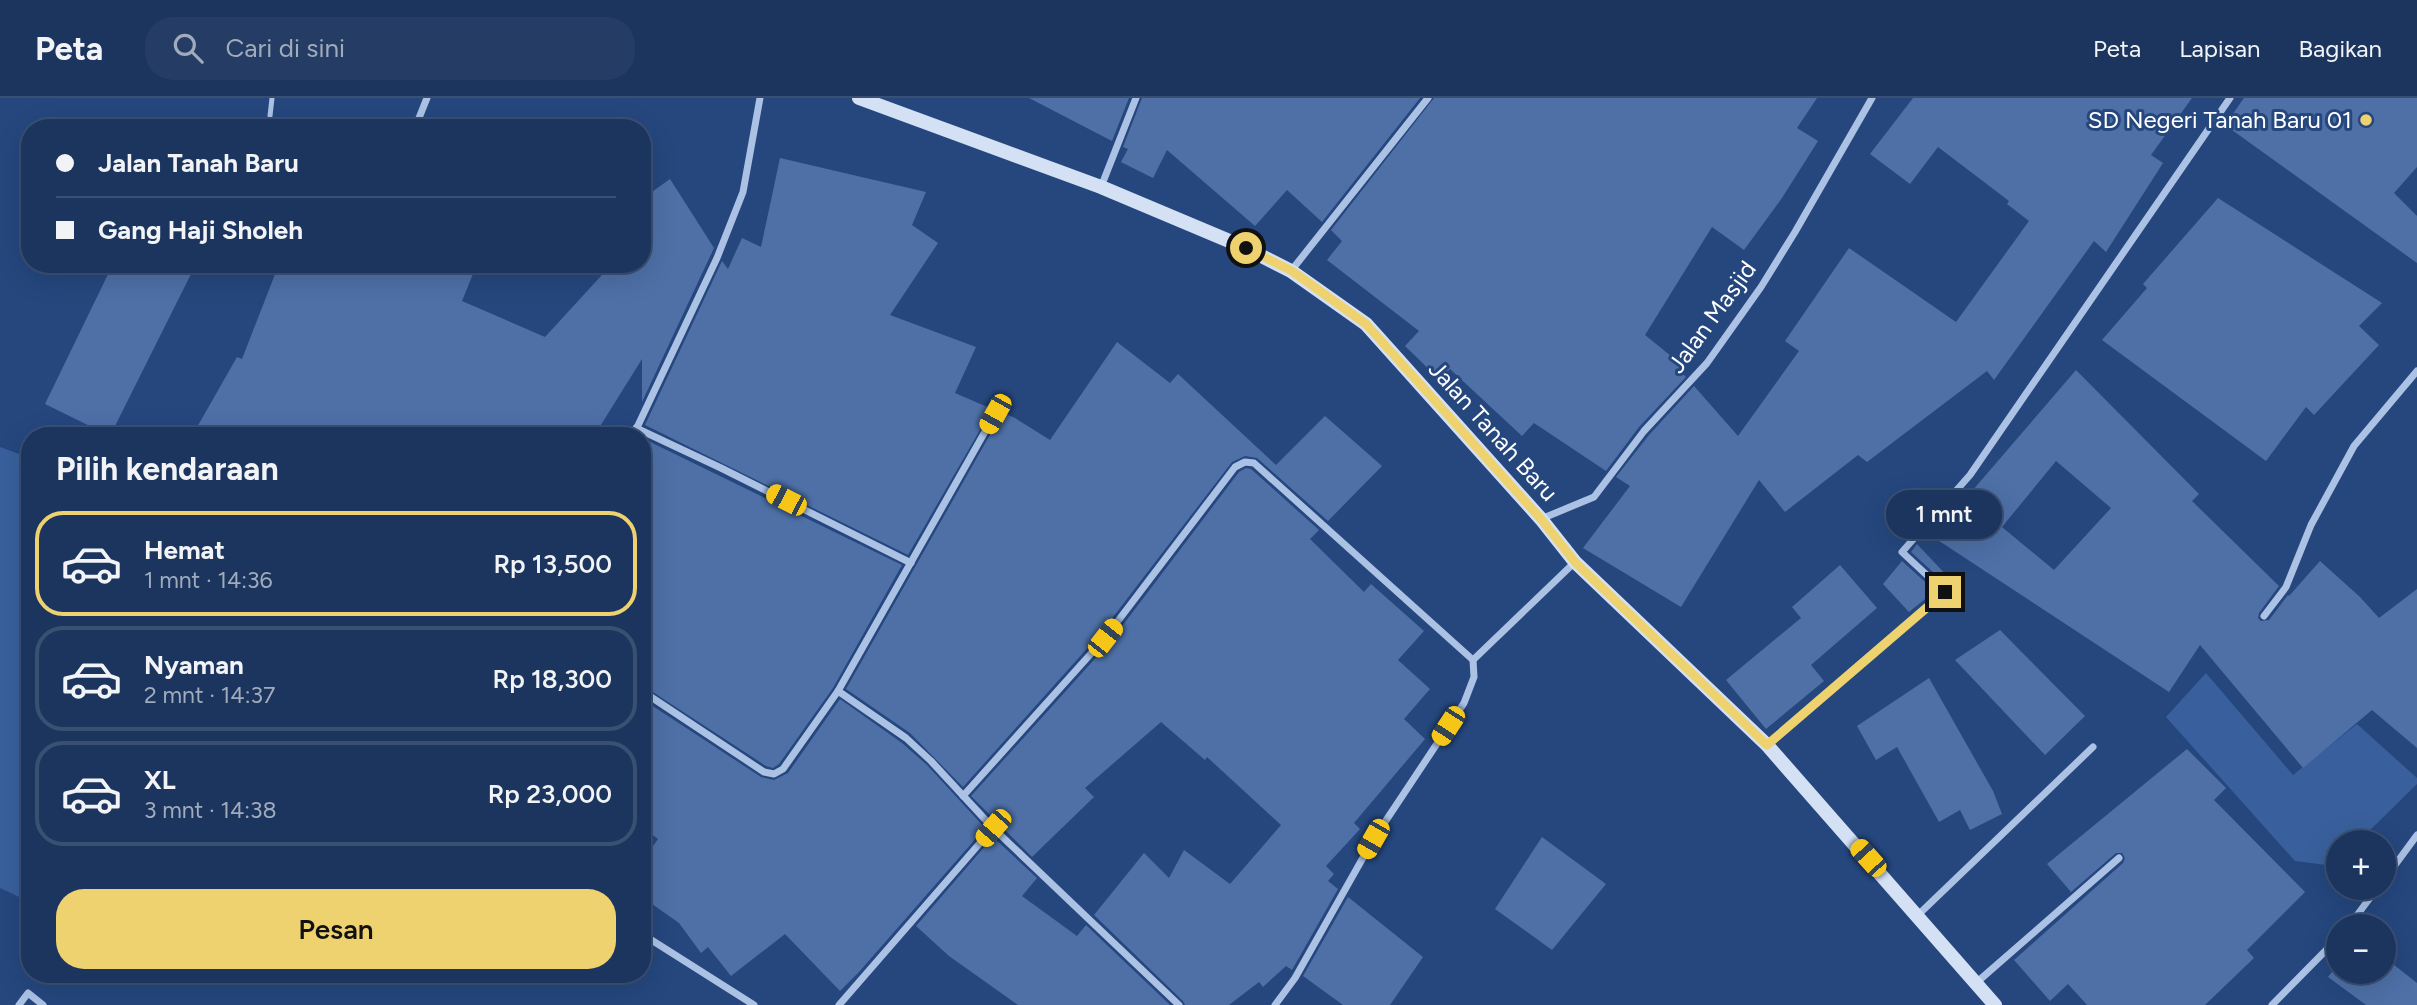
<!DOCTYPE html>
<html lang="id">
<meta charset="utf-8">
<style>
body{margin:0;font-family:Figtree,sans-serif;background:#253d64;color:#f1f3f6;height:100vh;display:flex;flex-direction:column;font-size:26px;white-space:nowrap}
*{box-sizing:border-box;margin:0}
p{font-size:23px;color:#a0abbc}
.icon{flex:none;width:38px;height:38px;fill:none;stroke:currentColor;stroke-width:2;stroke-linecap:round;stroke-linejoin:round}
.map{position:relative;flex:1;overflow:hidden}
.side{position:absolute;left:21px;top:329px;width:630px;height:556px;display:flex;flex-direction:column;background:#1c355e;border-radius:28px;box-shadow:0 7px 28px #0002,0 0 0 2px #3a5073}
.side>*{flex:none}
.banner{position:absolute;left:21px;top:21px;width:630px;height:154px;border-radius:28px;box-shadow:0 7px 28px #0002,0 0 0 2px #3a5073;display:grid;align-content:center;height:154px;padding:0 35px;background:#1c355e}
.controls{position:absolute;left:2326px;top:732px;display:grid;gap:14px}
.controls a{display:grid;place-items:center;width:70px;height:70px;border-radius:50%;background:#1c355e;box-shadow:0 7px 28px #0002,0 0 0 2px #3a5073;font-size:35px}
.end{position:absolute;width:32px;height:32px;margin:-16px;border:9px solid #efd270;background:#111;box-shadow:0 0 0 4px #111}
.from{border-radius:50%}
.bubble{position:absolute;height:49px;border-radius:24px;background:#1c355e;box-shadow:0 7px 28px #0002,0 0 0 2px #3a5073;font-size:23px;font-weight:600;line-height:49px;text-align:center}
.car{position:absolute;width:21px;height:42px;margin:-21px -10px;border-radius:9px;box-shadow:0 0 5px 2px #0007;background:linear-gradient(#f5c518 24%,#345 0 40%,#f5c518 0 76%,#345 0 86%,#f5c518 0)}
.banner b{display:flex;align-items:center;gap:24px;height:66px;font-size:26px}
.banner b+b{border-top:2px solid #3a5073}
.banner i{width:18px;height:18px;background:#f1f3f6}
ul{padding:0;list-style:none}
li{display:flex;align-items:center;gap:21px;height:105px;margin:0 14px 10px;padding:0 21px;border:4px solid #3a5073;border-radius:28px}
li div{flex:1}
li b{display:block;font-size:26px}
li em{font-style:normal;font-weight:600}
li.active{border-color:#efd270}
li>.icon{width:63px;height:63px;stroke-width:1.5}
h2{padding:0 35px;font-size:32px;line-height:84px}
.action{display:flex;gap:14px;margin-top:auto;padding:14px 35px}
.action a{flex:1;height:80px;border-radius:28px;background:#efd270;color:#111;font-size:28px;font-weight:600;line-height:80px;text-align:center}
header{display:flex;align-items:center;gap:42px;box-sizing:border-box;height:98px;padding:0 35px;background:#1c355e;border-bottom:2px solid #3a5073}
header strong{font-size:33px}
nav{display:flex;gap:38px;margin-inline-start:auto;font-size:24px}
.search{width:490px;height:63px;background:#253d64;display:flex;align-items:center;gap:18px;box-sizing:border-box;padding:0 24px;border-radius:28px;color:#a0abbc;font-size:26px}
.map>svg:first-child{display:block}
.green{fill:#39609c}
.building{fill:#4e70a7;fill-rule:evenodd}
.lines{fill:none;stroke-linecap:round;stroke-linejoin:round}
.service{stroke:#abc2e5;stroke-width:5}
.minor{stroke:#abc2e5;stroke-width:7}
.secondary{stroke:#d4e1f5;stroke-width:14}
.route{stroke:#efd270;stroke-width:9}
.poi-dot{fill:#efd270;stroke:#25477e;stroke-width:2.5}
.labels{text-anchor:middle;stroke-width:6;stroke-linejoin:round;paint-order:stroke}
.poi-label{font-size:24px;fill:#fff;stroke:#25477e;text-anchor:end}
.street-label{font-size:24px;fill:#fff;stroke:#25477e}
</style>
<header>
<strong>Peta</strong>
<div class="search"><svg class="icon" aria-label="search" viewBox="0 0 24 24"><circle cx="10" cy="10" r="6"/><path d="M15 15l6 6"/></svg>Cari di sini</div>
<nav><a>Peta</a><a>Lapisan</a><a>Bagikan</a></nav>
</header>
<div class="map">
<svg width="2417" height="907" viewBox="0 0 2417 907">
<rect width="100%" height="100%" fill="#25477e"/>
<g class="green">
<path d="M0,349L30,360V804L0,790Z"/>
<path d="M2206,575L2293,677L2357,626L2417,680V686L2358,744H2338V764L2334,768L2295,763L2166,619Z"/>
</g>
<g class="building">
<path d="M1029,0H1129L1112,43Z"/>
<path d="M1142,0H1420L1322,124L1287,92L1255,128L1167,52L1153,80L1121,64L1128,51L1123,49Z"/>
<path d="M1434,0H1817L1797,30L1818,43L1782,100L1744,152L1712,129L1645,237L1682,267L1678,271L1686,279L1639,329L1606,373L1534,325L1522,338L1450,271L1440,282L1405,248L1419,233L1327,162L1342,143L1331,132Z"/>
<path d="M1913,0H2192L2151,57L2163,65L2106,154L2094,143L1994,282L1987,273L1867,364L1858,357L1785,414L1759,382L1681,509L1583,450L1630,388L1616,379L1649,337L1694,288L1738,338L1799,253L1785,243L1849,150L1956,224L2029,123L2007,106L2009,103L1938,49L1910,86L1870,56Z"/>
<path d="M2244,0H2417V69L2394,95L2417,118V165L2225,27Z"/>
<path d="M780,60L926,94L912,127L938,145L890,217L976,249L955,295L992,311L908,457L645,327L722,163L728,171L742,140L761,149Z"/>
<path d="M670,81L714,150L642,304V261L594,338H192L237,259L242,261L279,166H477L462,203L545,239L612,166H642V101Z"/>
<path d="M2218,100L2382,205L2359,228L2379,247L2314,317L2306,309L2266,363L2102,242L2147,190L2143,186Z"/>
<path d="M113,166H196L110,338L45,306Z"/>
<path d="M1117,244L1170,285L1178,276L1276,367L1325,318L1382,368L1328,423L1257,360L1245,358L1232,364L1100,536L963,689L910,635L846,591L1000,319L1001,314L1015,320L1050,342Z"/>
<path d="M2076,272L2199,396L2192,403L2279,488L2259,515L2258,520L2261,523L2269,522L2288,497L2289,498L2320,463L2360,499L2379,520L2417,491V650L2372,612L2303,670L2200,547L2169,594L1927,435L1955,403L1960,407ZM2056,363L2111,410L2054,472L2002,429Z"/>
<path d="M642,340L902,467L833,590L779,666L773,670L766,668L642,587Z"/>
<path d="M1246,370L1251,371L1319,432L1310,441L1364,494L1371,486L1424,533L1398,562L1430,591L1404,621L1425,641L1354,725L1360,731L1326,768L1334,776L1328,783L1338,791L1292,872L1286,868L1263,889L1259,884L1229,907H1185L1183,903L1094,817L1144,755L1169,780L1184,752L1230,786L1281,727L1207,659L1205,662L1161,624L1085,690L1094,699L1032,759L971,698L1110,544L1239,374Z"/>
<path d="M1917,446L1950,481L1945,485L1911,454Z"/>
<path d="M1902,463L1935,493L1909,514L1883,486Z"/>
<path d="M1840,467L1877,510L1811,567L1824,583L1766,631L1726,582L1801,520L1792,509Z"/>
<path d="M2000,532L2085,618L2045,657L1955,562Z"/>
<path d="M1929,580L1993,693L2002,716L1970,732L1960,712L1939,724L1897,649L1876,662L1857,628Z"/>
<path d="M642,601L761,679L774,682L788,675L840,601L902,645L927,667L985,730L859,874L840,893L785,836L731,878L708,849L701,855L679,825L642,799V763L658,741L642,729Z"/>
<path d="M2187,651L2226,690L2214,702L2305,794L2247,852L2254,860L2205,907H2087L2068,886L2050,903L2014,862L2123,765L2125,760L2122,755H2116L2071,794L2047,766Z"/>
<path d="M993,739L1037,780L1022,798L1077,838L1086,827L1170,907H1018L949,858L916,828Z"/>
<path d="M1542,739L1606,786L1552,852L1495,811Z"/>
<path d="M1348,799L1423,859L1390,907H1343L1303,878Z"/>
<path d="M2384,859L2417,885V907H2366L2328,879L2338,866V873H2384Z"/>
</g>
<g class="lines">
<path class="service" d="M270,18L272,0"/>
<g class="minor">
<path d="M415,30L427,0"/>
<path d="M1101,89L1136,0"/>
<path d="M1291,173L1428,0"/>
<path d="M636,330L721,370L911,465"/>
<path d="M633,338L717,160L743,94L760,0"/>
<path d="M1541,421L1594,399L1644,333L1707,265L1761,189L1795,134L1872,0"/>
<path d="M2264,518L2286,489L2311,427L2354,348L2417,273"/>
<path d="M1473,562L1575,464"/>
<path d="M642,593L764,674L774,676L783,671L838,593L995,316"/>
<path d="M838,593L906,640L931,663L993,730L1179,907"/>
<path d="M1767,647L1945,494L1902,454L1970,377L2230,0"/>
<path d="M963,698L1105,540L1235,369L1245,364L1254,365L1473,562L1474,579L1464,605L1373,742L1295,880L1275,907"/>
<path d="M2384,782L2417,737"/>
<path d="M1918,817L2093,649"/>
<path d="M2349,828L2378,789"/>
<path d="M642,836L754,907"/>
<path d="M1976,885L2119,760"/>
<path d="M19,907L28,895L43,907"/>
<path d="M839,907L993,730"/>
<path d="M2272,907L2338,840"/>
</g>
<path class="secondary" d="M859,0L1101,89L1246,150L1291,173L1366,226L1541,421L1575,464L1767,647L1995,907"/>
</g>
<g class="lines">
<path class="route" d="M1246,150L1292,173L1366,226L1541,421L1575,464L1767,647L1945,494"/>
</g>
<circle class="poi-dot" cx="2366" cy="22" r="7"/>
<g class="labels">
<g class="poi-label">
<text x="2352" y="30">SD Negeri Tanah Baru 01</text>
</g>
<g class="street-label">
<text transform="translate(1712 219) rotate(-54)" y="8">Jalan Masjid</text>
<text transform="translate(1493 333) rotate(48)" y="8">Jalan Tanah Baru</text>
</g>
</g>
</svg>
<div class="controls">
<a>+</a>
<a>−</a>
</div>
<i class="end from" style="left:1246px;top:150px"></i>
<i class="end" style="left:1945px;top:494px"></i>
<div class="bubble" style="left:1886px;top:392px;width:116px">1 mnt</div>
<i class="car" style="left:995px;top:316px;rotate:209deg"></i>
<i class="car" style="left:786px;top:402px;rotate:297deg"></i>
<i class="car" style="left:1105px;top:540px;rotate:38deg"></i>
<i class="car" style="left:1448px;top:628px;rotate:213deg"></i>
<i class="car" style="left:993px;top:730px;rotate:221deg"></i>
<i class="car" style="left:1373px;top:741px;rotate:210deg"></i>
<i class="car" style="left:1868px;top:760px;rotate:318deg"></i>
<div class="banner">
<b><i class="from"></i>Jalan Tanah Baru</b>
<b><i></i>Gang Haji Sholeh</b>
</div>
<section class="side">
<h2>Pilih kendaraan</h2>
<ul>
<li class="active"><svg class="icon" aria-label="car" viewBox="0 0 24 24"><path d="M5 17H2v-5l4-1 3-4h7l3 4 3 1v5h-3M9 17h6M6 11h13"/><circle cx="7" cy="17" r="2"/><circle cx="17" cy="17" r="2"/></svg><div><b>Hemat</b><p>1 mnt · 14:36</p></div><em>Rp 13,500</em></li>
<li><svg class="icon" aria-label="car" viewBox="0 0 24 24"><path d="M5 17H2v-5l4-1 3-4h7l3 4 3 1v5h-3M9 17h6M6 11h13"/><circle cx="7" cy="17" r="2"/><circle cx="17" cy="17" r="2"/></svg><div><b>Nyaman</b><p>2 mnt · 14:37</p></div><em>Rp 18,300</em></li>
<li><svg class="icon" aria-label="car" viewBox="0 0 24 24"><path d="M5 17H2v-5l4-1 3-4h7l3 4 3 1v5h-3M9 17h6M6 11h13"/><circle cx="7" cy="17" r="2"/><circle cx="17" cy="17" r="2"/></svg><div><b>XL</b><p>3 mnt · 14:38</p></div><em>Rp 23,000</em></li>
</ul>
<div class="action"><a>Pesan</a></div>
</section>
</div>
